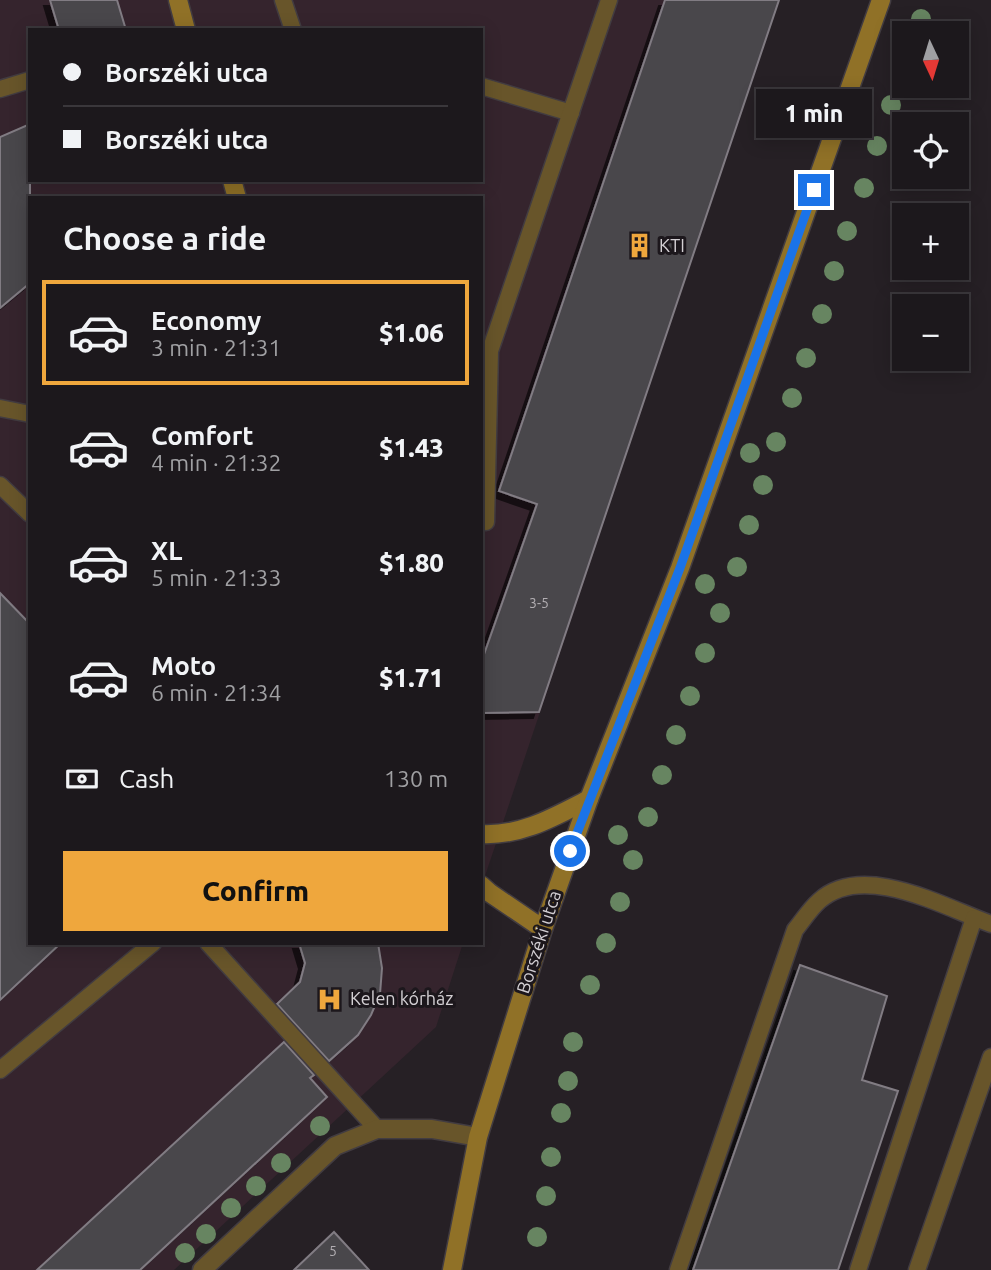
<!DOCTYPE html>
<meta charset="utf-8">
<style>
body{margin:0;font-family:Ubuntu,sans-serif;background:#252125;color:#f1f3f6;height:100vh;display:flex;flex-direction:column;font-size:26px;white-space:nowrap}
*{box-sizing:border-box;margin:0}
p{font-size:23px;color:#a0a0a3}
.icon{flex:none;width:38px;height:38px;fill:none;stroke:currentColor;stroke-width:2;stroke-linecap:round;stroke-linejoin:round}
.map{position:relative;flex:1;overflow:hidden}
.side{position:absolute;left:28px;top:196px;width:455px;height:749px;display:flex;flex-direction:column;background:#1c181c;border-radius:0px;box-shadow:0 4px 18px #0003,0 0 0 2px #3a373b}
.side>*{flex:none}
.guide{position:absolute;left:28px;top:28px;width:455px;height:154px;border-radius:0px;box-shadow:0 4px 18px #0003,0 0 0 2px #3a373b;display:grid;align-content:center;height:154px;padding:0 35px;background:#1c181c}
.needle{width:46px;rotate:176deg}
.buttons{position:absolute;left:892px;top:21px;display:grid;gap:14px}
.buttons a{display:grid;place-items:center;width:77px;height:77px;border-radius:0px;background:#1c181c;box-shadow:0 4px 18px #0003,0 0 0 2px #3a373b;font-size:35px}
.end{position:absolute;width:32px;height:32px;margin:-16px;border:9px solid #1a73e8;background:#fff;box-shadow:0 0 0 4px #fff}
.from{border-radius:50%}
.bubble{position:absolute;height:49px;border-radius:0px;background:#1c181c;box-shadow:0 4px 18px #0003,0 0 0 2px #3a373b;font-size:23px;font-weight:800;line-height:49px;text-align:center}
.guide b{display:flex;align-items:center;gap:24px;height:66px;font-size:26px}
.guide b+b{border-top:2px solid #3a373b}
.guide i{width:18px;height:18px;background:#f1f3f6}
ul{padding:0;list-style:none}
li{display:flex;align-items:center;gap:21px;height:105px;margin:0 14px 10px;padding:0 21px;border:4px solid transparent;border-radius:0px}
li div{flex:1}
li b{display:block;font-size:26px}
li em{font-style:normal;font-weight:800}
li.current{border-color:#efa73d}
li>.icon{width:63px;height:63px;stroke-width:1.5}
h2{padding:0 35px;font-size:32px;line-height:84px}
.pay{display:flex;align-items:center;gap:18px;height:77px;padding:0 35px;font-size:26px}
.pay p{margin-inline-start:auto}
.primary-button{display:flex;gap:14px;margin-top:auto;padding:14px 35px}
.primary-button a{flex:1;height:80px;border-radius:0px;background:#efa73d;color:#111;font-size:28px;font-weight:800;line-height:80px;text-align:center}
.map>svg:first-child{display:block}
.industrial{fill:#35242d;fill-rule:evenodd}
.building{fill:#4a464c;stroke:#817c83;stroke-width:2;filter:url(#shadow)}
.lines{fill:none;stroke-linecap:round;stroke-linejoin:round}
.lane-casing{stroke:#423c41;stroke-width:19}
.street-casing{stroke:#423c41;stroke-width:21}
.secondary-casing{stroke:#423c41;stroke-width:21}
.lane{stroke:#68552a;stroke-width:16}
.street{stroke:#68552a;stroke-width:18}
.secondary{stroke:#907127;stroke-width:18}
.tree{fill:#678561}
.route{stroke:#1a73e8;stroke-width:9}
.labels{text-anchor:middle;stroke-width:6;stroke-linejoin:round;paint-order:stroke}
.number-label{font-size:14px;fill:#b2aeb2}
.poi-label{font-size:18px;fill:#d4d0d4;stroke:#1c171c;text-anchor:start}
.street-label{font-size:18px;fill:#d4d0d4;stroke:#1c171c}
</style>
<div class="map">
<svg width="991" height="1270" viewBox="0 0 991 1270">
<defs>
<filter id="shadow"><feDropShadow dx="-6" dy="6" stdDeviation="0" flood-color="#0009"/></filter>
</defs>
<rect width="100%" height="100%" fill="#262025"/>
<path class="industrial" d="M0,0H779L481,888V198H30V943H463L436,1027L174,1270H0ZM30,30H481V180H30Z"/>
<g class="building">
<path d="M50,0H117L126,30H59Z"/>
<path d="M665,0H779L539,712L481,713V663L537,504L499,491Z"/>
<path d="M30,124V283L0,308V137Z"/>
<path d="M0,593L30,624V943H61L0,1000Z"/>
<path d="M299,943H378L382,968L380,994L371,1015L358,1035L329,1061L277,1004L300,982L305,963Z"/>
<path d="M800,965L887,996L862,1080L898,1091L838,1270H693Z"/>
<path d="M284,1042L314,1075L310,1078L327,1097L140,1270H37Z"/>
<path d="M334,1232L369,1270H294Z"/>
</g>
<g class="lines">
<defs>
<g id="lane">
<path d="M283,0L293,30"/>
<path d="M481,86L571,113"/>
<path d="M0,89L30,80"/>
<path d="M0,408L30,414"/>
<path d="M0,485L30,514"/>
<path d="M486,522L490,351L609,0"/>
<path d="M208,943L377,1129"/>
<path d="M0,1070L153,943"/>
<path d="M678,1270L795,930C803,920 810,909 819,901C863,861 944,907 991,924"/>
<path d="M858,1270L974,918"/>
<path d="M917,1270L991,1057"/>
</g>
<path id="street" d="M202,1270L335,1146L377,1129H432L478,1137"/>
<g id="secondary">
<path d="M178,0L186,30"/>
<path d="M232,180L237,198"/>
<path d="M481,834C522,836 554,817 589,799"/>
<path d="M481,885L490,893L543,929"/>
<path d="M452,1270L478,1137L543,929L589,799L680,568L881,0"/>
</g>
</defs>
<use href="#lane" class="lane-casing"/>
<use href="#street" class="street-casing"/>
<use href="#secondary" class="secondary-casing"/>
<use href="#lane" class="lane"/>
<use href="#street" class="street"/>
<use href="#secondary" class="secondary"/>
</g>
<g class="tree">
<circle cx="921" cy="19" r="10"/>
<circle cx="891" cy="105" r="10"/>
<circle cx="877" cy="146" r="10"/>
<circle cx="864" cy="188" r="10"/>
<circle cx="847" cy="231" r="10"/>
<circle cx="834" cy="271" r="10"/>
<circle cx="822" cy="314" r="10"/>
<circle cx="806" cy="358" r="10"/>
<circle cx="792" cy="398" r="10"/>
<circle cx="776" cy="442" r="10"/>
<circle cx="750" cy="453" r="10"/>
<circle cx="763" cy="485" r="10"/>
<circle cx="749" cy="525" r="10"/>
<circle cx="737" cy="567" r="10"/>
<circle cx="705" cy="584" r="10"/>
<circle cx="720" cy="613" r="10"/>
<circle cx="705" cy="653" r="10"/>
<circle cx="690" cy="696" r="10"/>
<circle cx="676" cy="735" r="10"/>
<circle cx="662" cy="775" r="10"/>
<circle cx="648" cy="817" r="10"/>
<circle cx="618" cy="835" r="10"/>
<circle cx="633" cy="860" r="10"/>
<circle cx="620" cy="902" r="10"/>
<circle cx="606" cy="943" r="10"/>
<circle cx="590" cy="985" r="10"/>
<circle cx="573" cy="1042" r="10"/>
<circle cx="568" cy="1081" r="10"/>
<circle cx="561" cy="1113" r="10"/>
<circle cx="320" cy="1126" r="10"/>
<circle cx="551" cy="1157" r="10"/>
<circle cx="281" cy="1163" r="10"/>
<circle cx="256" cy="1186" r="10"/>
<circle cx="546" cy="1196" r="10"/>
<circle cx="231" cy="1208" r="10"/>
<circle cx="206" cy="1234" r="10"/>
<circle cx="537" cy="1237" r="10"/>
<circle cx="185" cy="1253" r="10"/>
</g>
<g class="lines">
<path class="route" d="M570,851L680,568L814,190"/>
</g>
<defs>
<symbol id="building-bare" viewBox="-9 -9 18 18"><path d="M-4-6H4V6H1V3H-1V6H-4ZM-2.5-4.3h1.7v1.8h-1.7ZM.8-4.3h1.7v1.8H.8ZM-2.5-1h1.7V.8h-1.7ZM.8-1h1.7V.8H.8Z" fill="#efa73d" stroke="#1c171c" stroke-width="2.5" paint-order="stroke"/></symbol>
<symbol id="hospital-bare" viewBox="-9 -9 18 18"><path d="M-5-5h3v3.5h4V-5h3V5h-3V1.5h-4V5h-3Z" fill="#efa73d" stroke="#1c171c" stroke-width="2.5" paint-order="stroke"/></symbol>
</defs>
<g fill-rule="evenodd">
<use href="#building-bare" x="622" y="228" width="35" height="35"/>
<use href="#hospital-bare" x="312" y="982" width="35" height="35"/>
</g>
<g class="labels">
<g class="number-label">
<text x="539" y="608">3-5</text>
<text x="333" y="1256">5</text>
</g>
<g class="poi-label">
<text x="659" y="252">KTI</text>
<text x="350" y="1005">Kelen kórház</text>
</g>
<g class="street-label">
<text transform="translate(539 942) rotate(-72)" y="6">Borszéki utca</text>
</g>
</g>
</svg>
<div class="buttons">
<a><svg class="needle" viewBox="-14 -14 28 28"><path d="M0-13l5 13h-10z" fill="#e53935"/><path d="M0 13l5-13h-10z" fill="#a0a0a3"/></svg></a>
<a><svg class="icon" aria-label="locate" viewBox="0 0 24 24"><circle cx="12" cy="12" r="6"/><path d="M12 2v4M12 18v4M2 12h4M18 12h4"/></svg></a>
<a>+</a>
<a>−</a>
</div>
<i class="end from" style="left:570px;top:851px"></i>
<i class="end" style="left:814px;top:190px"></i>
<div class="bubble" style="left:756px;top:89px;width:116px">1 min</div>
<div class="guide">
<b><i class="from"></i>Borszéki utca</b>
<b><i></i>Borszéki utca</b>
</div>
<section class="side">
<h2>Choose a ride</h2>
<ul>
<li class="current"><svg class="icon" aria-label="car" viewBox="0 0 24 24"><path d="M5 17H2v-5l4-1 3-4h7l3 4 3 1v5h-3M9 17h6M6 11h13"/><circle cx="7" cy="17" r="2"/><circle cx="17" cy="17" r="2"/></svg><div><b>Economy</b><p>3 min · 21:31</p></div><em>$1.06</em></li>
<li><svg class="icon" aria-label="car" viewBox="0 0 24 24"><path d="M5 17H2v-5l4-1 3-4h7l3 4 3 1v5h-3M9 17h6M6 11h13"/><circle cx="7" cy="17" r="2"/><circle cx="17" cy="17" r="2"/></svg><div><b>Comfort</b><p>4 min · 21:32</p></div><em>$1.43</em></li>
<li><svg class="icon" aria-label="car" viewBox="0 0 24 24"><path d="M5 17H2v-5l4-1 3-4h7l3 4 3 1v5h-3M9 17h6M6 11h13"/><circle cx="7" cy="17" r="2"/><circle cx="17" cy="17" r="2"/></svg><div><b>XL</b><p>5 min · 21:33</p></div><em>$1.80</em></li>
<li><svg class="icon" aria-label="car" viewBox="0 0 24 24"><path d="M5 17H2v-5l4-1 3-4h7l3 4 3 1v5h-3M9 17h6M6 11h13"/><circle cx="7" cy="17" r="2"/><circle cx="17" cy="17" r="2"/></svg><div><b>Moto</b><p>6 min · 21:34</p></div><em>$1.71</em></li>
</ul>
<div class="pay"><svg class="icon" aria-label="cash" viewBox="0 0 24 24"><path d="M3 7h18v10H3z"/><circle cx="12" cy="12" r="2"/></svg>Cash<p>130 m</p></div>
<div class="primary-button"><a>Confirm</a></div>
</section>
</div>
